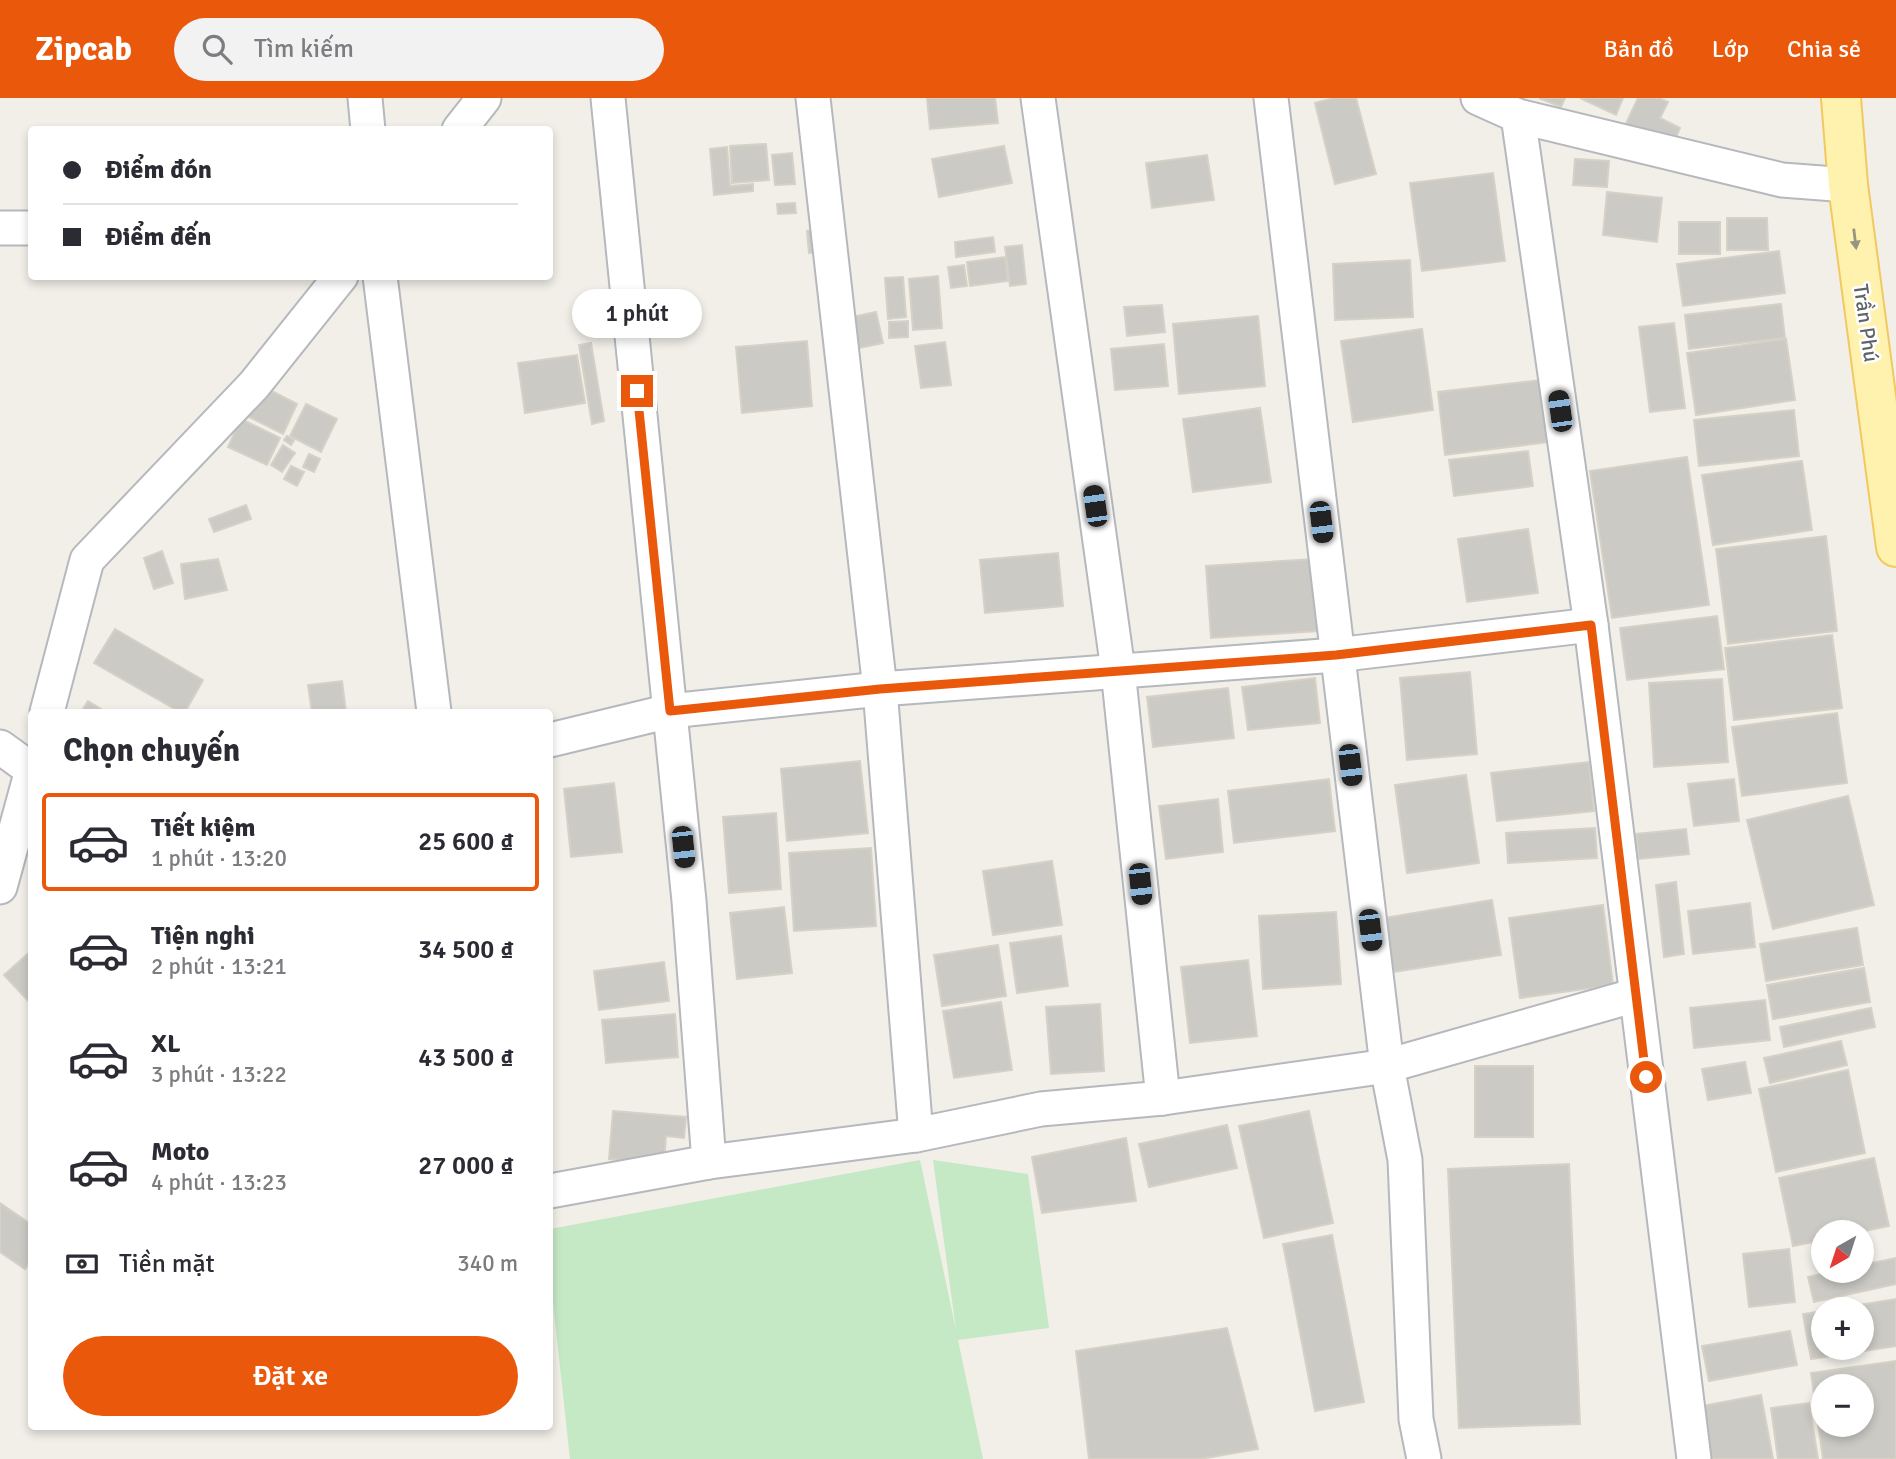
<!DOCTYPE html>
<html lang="vi">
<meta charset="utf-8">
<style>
body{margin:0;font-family:Signika,sans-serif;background:#f2f2f3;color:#2b2b33;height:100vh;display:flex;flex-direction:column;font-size:26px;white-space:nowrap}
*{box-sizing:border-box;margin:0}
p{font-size:23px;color:#7c7c81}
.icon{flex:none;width:38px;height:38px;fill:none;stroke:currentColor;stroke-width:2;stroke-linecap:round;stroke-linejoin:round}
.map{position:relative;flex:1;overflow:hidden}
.panel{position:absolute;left:28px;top:611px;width:525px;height:721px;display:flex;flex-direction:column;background:#fff;border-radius:7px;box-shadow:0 4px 10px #0003}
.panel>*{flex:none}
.hud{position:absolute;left:28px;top:28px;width:525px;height:154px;border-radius:7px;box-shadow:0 4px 10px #0003;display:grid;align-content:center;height:154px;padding:0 35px;background:#fff}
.needle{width:46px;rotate:219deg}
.fabs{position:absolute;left:1811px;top:1122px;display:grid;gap:14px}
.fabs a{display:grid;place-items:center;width:63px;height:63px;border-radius:50%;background:#fff;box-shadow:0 4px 10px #0003;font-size:35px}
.end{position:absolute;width:32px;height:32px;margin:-16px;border:9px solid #ea580c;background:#fff;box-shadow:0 0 0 4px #fff}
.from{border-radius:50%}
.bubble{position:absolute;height:49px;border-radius:24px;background:#fff;box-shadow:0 4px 10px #0003;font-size:23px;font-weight:600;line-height:49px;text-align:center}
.car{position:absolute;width:21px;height:42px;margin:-21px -10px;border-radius:9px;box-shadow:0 0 5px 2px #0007;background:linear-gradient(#222 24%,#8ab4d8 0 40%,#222 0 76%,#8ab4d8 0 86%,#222 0)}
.hud b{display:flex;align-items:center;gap:24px;height:66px;font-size:26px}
.hud b+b{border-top:2px solid #e1e1e2}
.hud i{width:18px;height:18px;background:#2b2b33}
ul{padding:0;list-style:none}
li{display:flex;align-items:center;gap:21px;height:98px;margin:0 14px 10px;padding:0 21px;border:4px solid transparent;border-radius:7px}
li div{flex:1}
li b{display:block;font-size:26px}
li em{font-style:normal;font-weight:600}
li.selected{border-color:#ea580c}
li>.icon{width:63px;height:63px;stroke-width:1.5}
h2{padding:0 35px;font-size:32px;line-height:84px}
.pay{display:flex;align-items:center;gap:18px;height:77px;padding:0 35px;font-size:26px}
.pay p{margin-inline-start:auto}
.action{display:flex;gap:14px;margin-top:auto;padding:14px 35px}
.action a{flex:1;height:80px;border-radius:42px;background:#ea580c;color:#fff;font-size:28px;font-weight:600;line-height:80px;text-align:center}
header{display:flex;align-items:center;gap:42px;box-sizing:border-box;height:98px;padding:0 35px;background:#ea580c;color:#fff}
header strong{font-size:33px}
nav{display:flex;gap:38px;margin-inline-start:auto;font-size:24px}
.search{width:490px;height:63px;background:#f2f2f3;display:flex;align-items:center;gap:18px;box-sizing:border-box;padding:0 24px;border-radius:38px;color:#7c7c81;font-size:26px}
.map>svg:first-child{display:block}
.green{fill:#c5e8c5}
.building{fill:#cccac5;stroke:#d6d1c6;stroke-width:2;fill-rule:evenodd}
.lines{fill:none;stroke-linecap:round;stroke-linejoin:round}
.minor-casing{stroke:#b5b8bc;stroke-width:37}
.primary-casing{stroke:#f2c960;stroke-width:42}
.minor{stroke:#fff;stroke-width:33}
.primary{stroke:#fff2af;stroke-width:38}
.oneway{fill:#979581}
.route{stroke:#ea580c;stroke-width:9}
.labels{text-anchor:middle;stroke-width:5;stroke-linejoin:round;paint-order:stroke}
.street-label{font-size:21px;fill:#5f6368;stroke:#fff}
</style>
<header>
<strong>Zipcab</strong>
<div class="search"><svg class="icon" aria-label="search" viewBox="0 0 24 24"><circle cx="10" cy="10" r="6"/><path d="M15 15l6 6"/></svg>Tìm kiếm</div>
<nav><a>Bản đồ</a><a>Lớp</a><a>Chia sẻ</a></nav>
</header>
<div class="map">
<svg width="1896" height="1361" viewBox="0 0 1896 1361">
<rect width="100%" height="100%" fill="#f1efe8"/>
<path class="green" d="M920,1062L956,1232L933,1062L1028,1076L1049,1230L958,1242L983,1361H570L550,1177V1131Z"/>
<g class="building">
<path d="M927,0H995L998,25L930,31Z"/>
<path d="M1334,0H1356L1376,76L1335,86L1315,5Z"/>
<path d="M1539,0H1565L1561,9Z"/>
<path d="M1580,0H1623L1616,17Z"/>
<path d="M1638,0H1659L1668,4L1660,20L1680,30L1670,53L1623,32Z"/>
<path d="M766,46L769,82L732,85L730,48Z"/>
<path d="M1004,48L1012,85L939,99L932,61Z"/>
<path d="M727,49L730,88L753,86V93L714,97L710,51Z"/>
<path d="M792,55L795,86L775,87L772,57Z"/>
<path d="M1207,57L1214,102L1152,110L1146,65Z"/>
<path d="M1575,61L1609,63L1607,89L1573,87Z"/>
<path d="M1493,75L1505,163L1422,173L1410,85Z"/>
<path d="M1607,94L1662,100L1657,144L1603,137Z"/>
<path d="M795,105L796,115L778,116L777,106Z"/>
<path d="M1727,120H1767L1768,152H1727Z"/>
<rect x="1679" y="124" width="41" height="32"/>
<path d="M824,131L827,153L809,155L807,133Z"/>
<path d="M993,139L995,154L956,159L955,144Z"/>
<path d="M1022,147L1026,186L1010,188L1005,149Z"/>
<path d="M1779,153L1785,195L1683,208L1677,166Z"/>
<path d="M1005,159L1008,183L970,188L967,164Z"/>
<path d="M1410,162L1413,219L1335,222L1333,166Z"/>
<path d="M964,167L967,188L951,190L948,169Z"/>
<path d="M938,178L942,230L913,232L909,181Z"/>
<path d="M903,179L906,219L888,221L885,180Z"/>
<path d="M1781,206L1785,240L1689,251L1685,217Z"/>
<path d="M1162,207L1165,234L1127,238L1124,209Z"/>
<path d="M876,214L883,245L859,250L852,219Z"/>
<path d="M1258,218L1265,288L1179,296L1173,226Z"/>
<path d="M908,223V239L889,240V224Z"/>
<path d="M1674,225L1685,310L1650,314L1639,229Z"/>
<path d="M1422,231L1433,312L1353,324L1341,243Z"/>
<path d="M1786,241L1795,302L1696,317L1687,255Z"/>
<path d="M807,243L812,308L742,315L736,249Z"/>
<path d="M945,244L951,287L921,290L915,248Z"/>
<path d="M591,245L604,323L592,326L579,247Z"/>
<path d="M1164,246L1168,288L1115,292L1111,251Z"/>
<path d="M577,257L585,305L525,315L518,265Z"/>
<path d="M1541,282L1549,344L1445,357L1438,294Z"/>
<path d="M262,288L297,306L283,336L247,318Z"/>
<path d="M306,306L337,321L321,354L290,338Z"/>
<path d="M1260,310L1271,384L1193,394L1183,321Z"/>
<path d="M1794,312L1799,358L1699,368L1694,322Z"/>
<path d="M241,321L280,340L267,367L228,349Z"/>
<path d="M287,338L294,342L291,347L284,342Z"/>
<path d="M283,347L295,355L282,374L271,367Z"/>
<path d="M1528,353L1533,388L1454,398L1449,362Z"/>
<path d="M309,356L320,361L314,374L303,369Z"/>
<path d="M1687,359L1709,507L1612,520L1590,373Z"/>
<path d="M1802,363L1812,432L1713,447L1702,377Z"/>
<path d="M291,368L304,374L297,388L284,381Z"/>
<path d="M246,407L251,421L214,434L209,421Z"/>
<path d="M1528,431L1538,495L1467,504L1458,441Z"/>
<path d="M1826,438L1837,533L1728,546L1716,451Z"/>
<path d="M162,453L173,485L154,491L144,460Z"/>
<path d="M1058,455L1063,508L985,515L980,462Z"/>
<path d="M218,461L227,492L185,501L181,466Z"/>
<path d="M1313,461L1318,533L1211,540L1206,468Z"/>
<path d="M1717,518L1724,571L1627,582L1620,530Z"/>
<path d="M115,531L203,582L185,614H180L94,565Z"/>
<path d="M1832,537L1842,610L1734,622L1725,550Z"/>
<path d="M1470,574L1477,656L1407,662L1400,580Z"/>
<path d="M1315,580L1320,625L1248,632L1242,589Z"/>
<path d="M1722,581L1728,664L1654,669L1649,585Z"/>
<path d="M342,583L346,614H312L308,587Z"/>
<path d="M1228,590L1234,640L1153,649L1147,599Z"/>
<path d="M88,603L106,614H81Z"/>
<path d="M1837,615L1847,685L1742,698L1732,629Z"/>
<path d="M860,663L868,735L787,743L781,671Z"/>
<path d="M1589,664L1594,713L1497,723L1491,675Z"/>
<path d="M1466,677L1479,765L1407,775L1395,687Z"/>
<path d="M1329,681L1335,733L1234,745L1228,693Z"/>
<path d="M1734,681L1739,723L1694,728L1688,686Z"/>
<path d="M614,685L622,754L571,759L564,691Z"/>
<path d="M1848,698L1874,807L1773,831L1747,722Z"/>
<path d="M1218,701L1223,754L1166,761L1159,708Z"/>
<path d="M776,715L781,791L729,795L723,719Z"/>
<path d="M1595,730L1597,760L1508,765L1506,735Z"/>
<path d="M1686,731L1689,756L1639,761L1636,736Z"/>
<path d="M871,750L876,828L794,833L789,755Z"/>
<path d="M1052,763L1062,827L993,837L983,773Z"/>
<path d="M1676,784L1684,856L1664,859L1656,787Z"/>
<path d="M1492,802L1501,857L1393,874L1384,820Z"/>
<path d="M1750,805L1755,849L1693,856L1688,813Z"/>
<path d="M1603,807L1613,887L1520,900L1509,820Z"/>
<path d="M784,809L792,875L737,881L730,815Z"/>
<path d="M1336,814L1341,886L1263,891L1259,818Z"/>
<path d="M1857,830L1863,867L1766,883L1760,846Z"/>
<path d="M1061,838L1068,888L1017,895L1010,845Z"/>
<path d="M998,847L1006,898L942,908L934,857Z"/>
<path d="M32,852V907L4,877Z"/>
<path d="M1248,862L1257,938L1190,945L1181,869Z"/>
<path d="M664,864L669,903L599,912L594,873Z"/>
<path d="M1864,870L1870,904L1773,921L1767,887Z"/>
<path d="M1765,902L1770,942L1694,950L1690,910Z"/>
<path d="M1001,904L1012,972L954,980L943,913Z"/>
<path d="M1100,906L1104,973L1051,976L1046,909Z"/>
<path d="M1871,910L1875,929L1784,949L1780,929Z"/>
<path d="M675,916L678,959L606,965L602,922Z"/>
<path d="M1841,943L1847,967L1770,985L1764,960Z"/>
<path d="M1745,964L1751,995L1708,1002L1702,971Z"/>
<rect x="1475" y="968" width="58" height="71"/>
<path d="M1848,972L1865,1055L1776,1074L1759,991Z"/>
<path d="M613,1013L686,1019L684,1040L666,1038L664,1066L609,1061Z"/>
<path d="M1309,1013L1333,1125L1264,1140L1239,1028Z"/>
<path d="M1227,1027L1237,1070L1149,1089L1139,1046Z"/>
<path d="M1126,1040L1136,1103L1042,1115L1032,1059Z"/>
<path d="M1874,1060L1889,1128L1860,1134H1824V1142L1793,1148L1779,1080Z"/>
<path d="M1569,1066L1580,1326L1459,1330L1448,1071Z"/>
<path d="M0,1105L32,1127V1161L25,1171L0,1154Z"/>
<path d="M1332,1137L1364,1304L1315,1313L1283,1146Z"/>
<path d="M1789,1151L1795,1204L1749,1209L1743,1156Z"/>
<path d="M1896,1160V1186L1814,1204L1808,1179L1837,1172H1862V1167Z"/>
<path d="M1896,1201V1248L1811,1261L1803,1216L1824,1213V1250H1862V1211H1835Z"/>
<path d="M1227,1230L1258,1351L1200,1361H1089L1076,1253Z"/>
<path d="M1790,1233L1797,1267L1709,1283L1702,1248Z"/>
<path d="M1896,1263V1361H1823L1811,1275ZM1824,1288H1862V1326H1824Z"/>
<path d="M1761,1297L1773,1361H1712L1702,1308Z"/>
<path d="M1809,1305L1818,1361H1778L1771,1310Z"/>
</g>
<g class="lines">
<defs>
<g id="minor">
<path d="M365,0L368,32"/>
<path d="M608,0L689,803L709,1064"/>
<path d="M813,0L880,591L916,1037"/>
<path d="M1038,0L1118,572L1163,1000"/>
<path d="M1271,0L1387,968L1405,1062L1416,1321L1424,1361"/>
<path d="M1478,0L1518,18L1782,82L1848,87"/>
<path d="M1518,18L1591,527L1694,1361"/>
<path d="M459,32L484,0"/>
<path d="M0,130H32"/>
<path d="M380,178L434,614"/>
<path d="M47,614L87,462L254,287L341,178"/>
<path d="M550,642L670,613L880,591L1336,557L1591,527"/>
<path d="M0,649L32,672"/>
<path d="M0,789L32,672"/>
<path d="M550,1093L709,1064L916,1037L1041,1011L1163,1000L1387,968L1636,897"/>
</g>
<path id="primary" d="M1841,0L1848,87L1896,449"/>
</defs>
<use href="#minor" class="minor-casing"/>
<use href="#primary" class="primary-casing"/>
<use href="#minor" class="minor"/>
<use href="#primary" class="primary"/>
</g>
<defs><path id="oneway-solid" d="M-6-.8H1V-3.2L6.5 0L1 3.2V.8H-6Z" transform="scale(1.75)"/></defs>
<use class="oneway" href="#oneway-solid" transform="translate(1855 141) rotate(83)"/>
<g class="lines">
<path class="route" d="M637,293L670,613L880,591L1336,557L1591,527L1646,979"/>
</g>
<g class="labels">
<g class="street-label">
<text transform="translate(1866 225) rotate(82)" y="7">Trần Phú</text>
</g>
</g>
</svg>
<div class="fabs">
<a><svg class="needle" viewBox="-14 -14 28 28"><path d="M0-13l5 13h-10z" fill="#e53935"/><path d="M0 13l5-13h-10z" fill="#7c7c81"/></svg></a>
<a>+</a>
<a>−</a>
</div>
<i class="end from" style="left:1646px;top:979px"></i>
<i class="end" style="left:637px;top:293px"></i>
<div class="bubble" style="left:572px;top:191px;width:130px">1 phút</div>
<i class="car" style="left:1560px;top:313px;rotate:352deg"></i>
<i class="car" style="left:1095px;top:408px;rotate:352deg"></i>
<i class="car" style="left:1321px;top:424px;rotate:173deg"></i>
<i class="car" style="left:1350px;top:667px;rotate:173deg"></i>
<i class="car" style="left:683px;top:749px;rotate:174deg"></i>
<i class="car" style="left:1140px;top:786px;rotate:174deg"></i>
<i class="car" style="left:1370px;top:832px;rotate:173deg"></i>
<div class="hud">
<b><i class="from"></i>Điểm đón</b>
<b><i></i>Điểm đến</b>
</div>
<section class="panel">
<h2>Chọn chuyến</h2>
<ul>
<li class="selected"><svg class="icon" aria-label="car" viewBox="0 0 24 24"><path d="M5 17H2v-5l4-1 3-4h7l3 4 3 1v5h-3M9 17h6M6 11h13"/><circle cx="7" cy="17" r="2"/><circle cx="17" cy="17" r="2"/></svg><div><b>Tiết kiệm</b><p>1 phút · 13:20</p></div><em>25 600 ₫</em></li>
<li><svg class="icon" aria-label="car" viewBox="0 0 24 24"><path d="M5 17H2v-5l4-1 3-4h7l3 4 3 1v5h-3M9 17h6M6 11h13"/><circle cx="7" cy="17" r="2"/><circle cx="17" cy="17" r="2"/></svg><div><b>Tiện nghi</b><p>2 phút · 13:21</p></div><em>34 500 ₫</em></li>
<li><svg class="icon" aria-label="car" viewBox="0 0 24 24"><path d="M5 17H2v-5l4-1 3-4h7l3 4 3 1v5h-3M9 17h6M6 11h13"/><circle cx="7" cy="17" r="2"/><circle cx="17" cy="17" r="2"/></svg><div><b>XL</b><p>3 phút · 13:22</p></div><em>43 500 ₫</em></li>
<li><svg class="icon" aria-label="car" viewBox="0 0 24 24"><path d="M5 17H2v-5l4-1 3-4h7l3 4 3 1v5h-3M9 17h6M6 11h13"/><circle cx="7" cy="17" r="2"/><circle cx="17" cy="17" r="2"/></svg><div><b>Moto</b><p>4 phút · 13:23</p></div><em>27 000 ₫</em></li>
</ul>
<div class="pay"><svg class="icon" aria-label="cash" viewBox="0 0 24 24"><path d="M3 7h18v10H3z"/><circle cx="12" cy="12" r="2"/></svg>Tiền mặt<p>340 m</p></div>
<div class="action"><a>Đặt xe</a></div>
</section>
</div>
